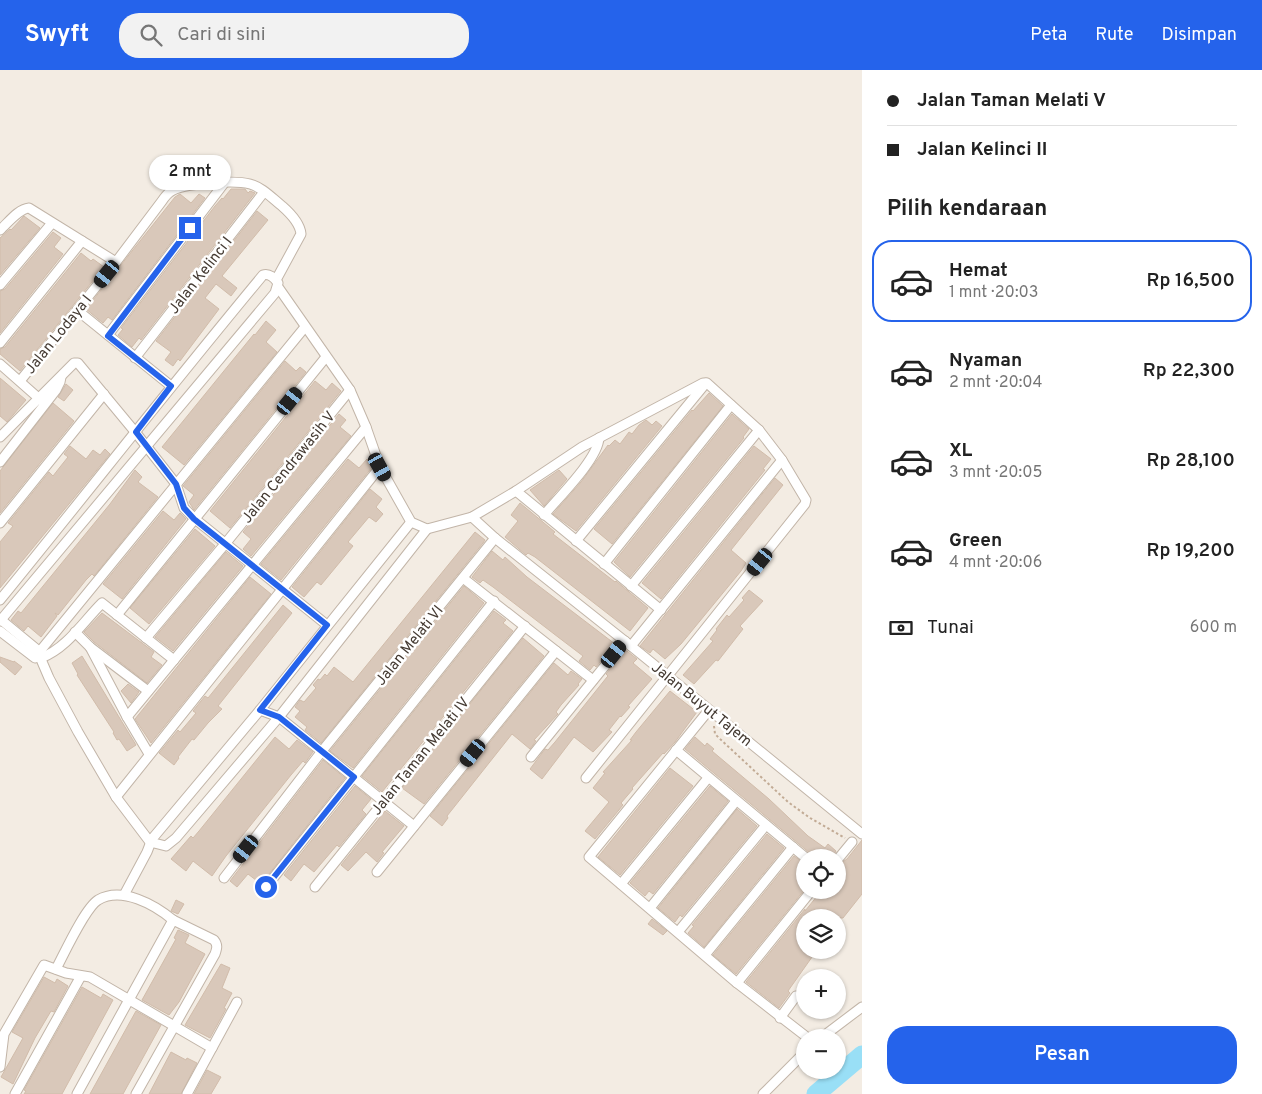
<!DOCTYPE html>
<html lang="id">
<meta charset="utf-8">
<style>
body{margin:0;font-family:Overpass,sans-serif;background:#f2f2f2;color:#222;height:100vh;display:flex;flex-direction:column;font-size:19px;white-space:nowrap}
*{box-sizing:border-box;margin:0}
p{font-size:16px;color:#767676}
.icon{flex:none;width:28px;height:28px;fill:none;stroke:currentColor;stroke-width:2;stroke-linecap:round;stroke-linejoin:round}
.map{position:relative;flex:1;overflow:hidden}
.details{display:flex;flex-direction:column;background:#fff;width:400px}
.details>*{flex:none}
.top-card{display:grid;align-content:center;height:110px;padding:0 25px;background:#fff}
.controls{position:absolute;left:796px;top:779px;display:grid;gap:10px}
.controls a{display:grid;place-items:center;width:50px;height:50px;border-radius:50%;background:#fff;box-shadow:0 1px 4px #0004;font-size:25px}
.end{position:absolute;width:22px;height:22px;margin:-11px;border:6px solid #2563eb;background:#fff;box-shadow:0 0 0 2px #fff}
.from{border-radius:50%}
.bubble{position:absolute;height:35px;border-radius:18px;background:#fff;box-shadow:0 1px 4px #0004;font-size:16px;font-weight:600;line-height:35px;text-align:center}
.car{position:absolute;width:15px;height:30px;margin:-15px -8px;border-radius:6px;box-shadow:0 0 4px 1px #0007;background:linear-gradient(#222 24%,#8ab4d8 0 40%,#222 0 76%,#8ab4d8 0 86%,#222 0)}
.top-card b{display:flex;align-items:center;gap:18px;height:48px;font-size:19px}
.top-card b+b{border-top:1px solid #e0e0e0}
.top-card i{width:12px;height:12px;background:#222}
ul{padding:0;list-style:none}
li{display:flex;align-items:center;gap:15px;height:82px;margin:0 10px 8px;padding:0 15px;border:2px solid transparent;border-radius:20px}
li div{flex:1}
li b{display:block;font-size:19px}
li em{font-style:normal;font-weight:600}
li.selected{border-color:#2563eb}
li>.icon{width:45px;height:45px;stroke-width:1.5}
h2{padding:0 25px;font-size:22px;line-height:60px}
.pay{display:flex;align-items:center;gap:12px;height:55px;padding:0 25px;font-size:19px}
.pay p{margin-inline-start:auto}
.primary-button{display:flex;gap:10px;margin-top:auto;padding:10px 25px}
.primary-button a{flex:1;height:58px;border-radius:20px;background:#2563eb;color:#fff;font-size:20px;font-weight:600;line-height:58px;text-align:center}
header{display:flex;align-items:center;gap:30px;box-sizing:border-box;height:70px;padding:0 25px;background:#2563eb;color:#fff}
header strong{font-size:24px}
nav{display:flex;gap:28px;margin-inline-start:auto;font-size:18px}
.search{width:350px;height:45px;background:#f2f2f2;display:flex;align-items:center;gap:12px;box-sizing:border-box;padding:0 18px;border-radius:20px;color:#767676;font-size:19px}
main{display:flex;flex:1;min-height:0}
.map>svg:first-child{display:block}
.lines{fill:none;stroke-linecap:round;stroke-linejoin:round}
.river{stroke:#99dff6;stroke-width:19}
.building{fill:#d9c8ba;stroke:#d1bcaa}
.minor-casing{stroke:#c2b5a8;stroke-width:11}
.path{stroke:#c2ab95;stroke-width:2;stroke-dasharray:2.5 2.5;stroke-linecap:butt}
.minor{stroke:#fff;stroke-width:9}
.route{stroke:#2563eb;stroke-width:6}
.labels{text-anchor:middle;stroke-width:5;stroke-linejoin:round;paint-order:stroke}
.street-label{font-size:15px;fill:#453b33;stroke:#fff}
</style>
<header>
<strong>Swyft</strong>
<div class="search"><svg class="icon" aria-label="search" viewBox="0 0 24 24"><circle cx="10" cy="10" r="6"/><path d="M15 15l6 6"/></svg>Cari di sini</div>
<nav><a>Peta</a><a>Rute</a><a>Disimpan</a></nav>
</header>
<main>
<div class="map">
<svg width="862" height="1024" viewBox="0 0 862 1024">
<rect width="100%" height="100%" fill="#f3ece3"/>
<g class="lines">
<path class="river" d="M816,1024L862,985"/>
</g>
<g class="building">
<path d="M231,119H245L248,123L250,121L255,123L141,270L139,268L132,277L118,265L123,259L121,258L215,136L222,128L223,129Z"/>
<path d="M180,124L191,133L199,124L205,128L112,250L108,247L103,253L86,239L175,127Z"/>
<path d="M257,141L268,150L222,206L237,218L231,226L216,214L205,228L219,239L180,291L178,289L173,296L165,290L171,282L156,271Z"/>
<path d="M24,146L40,158L0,205V168L10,159L11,160Z"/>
<path d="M53,162L61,168L54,177L63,184L0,263V221L5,219Z"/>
<path d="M81,183L91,191L93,189L104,197L20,301L0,284V279L5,277Z"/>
<path d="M266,251L276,260L266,272L277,282L184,395L162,377L254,264L255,265Z"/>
<path d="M285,291L296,301L300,297L306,302L194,440L189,432L194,425L183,416Z"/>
<path d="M0,308L26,330L7,352L0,346Z"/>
<path d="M315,311L326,320L332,313L341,321L230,458L210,441Z"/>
<path d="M66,314L73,320L64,331L58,327Z"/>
<path d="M709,323L723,336L612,474L594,459L692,340L693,341Z"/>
<path d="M53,333L74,351L0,443V401Z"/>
<path d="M339,344L346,350L340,357L351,366L251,486L243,479L251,469L243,462Z"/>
<path d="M732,344L749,359L743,367L744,368L630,507L614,492Z"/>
<path d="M646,350L652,355L656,351L662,356L576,461L553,444L581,412L608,375L609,376L615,370L620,374L629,362L632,364L639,355Z"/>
<path d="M70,376L86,389L93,380L100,385L105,379L110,384L0,518V472L13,456L8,453L49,402L53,406L60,397L68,387L64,384Z"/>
<path d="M754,376L771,389L763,399L765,400L661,529L642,513Z"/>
<path d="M348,389L359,398L367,389L373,396L281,510L261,494Z"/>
<path d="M135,400L142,407L138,412L158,427L94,506L92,504L86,510L58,545L55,543L57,546L41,567L28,556L24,561L11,550L18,541L21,543L110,434Z"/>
<path d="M559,400L567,409L544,436L530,420Z"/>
<path d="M775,408L783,415L731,480L746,493L741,501L681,574L665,589L653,579L650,583L640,576Z"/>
<path d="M370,419L382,429L376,437L383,444L376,452L369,447L348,472L353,476L340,492L321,515L317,512L304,527L292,517Z"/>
<path d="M520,433L555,462L553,464L615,512L616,511L648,538L630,561L535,487L528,483L526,485L505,467L518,451L511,445Z"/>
<path d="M163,441L174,450L180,443L186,449L122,529L103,514Z"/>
<path d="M195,459L215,476L149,554L130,538Z"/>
<path d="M475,462L485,470L483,473L321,673L305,660L307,657L295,647L300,641L295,637L300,630L304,632L316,618L313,615L318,609L320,610L325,604L327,606L334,597L353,612Z"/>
<path d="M492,481L503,490L505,487L527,507L615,574L596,597L594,595L590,600L579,591L583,586L558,567L493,517L483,510L480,513L472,507Z"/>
<path d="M226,482L243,496L173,581L155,567Z"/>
<path d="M250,507L271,524L151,673L135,649Z"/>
<path d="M464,516L484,533L353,698L330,681Z"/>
<path d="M749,520L763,531L740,556L743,559L718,591L716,590L694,614L683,605L713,571L710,569L717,560L716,559L727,545L729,547L744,530L742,528Z"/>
<path d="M283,535L292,543L218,636L222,639L208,653L194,670L192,669L178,687L179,688L174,695L159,683L178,660L180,662L196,643L193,641L205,626L208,628Z"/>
<path d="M494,541L506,550L503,553L513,561L382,722L362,706Z"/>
<path d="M102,543L154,582L151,587L162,595L147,613L94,572L84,562Z"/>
<path d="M523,568L544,586L424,734L402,718Z"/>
<path d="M625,581H627L637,589L633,593L652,609L628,636L630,637L621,647L620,646L609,660L612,662L593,682L574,667L542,709L530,699L545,679L548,680L555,672L607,607L608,606L606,604Z"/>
<path d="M82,586L136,675L127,681L119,669L117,670L113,663L114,662L77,605L78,604L72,593Z"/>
<path d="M0,587L14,592V591L22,597L15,605L0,592Z"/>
<path d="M554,593L568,605L571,601L582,609L578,614L579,615L561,635L556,642L558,644L534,670L536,671L530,679L512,664L447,746L448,748L442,756L430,746Z"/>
<path d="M128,614L139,622L131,633L121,621Z"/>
<path d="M670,621L697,642L675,672L664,684L663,683L632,718L633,719L621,733L623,735L595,769L585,761L609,732L593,718L605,703L603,702L632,670H630L636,662Z"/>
<path d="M275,667L289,679L297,670L313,682L305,693L303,691L291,705L226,786L212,806L193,791L186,801L171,789L191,766L193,768L199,761Z"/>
<path d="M695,667L705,676L707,673L714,679L712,681L769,729L808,766L825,778L828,774L836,781L832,788H823L813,780L811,784L685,679Z"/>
<path d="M323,690L345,708L261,814L248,804L237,817L230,811Z"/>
<path d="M670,698L693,716L620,805L598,787Z"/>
<path d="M355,716L371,729L362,740L366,744L339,777L337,775L314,802L304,794L291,811L284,805Z"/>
<path d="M710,716L728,731L653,824L649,821L645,826L630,813Z"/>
<path d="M737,739L757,756L682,847L680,845L675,852L658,838Z"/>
<path d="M385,741L404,756L382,782L384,783L377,792L366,782L348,801L341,795Z"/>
<path d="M767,764L784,778L704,877L688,863L694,856L692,855Z"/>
<path d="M862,770V824L843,848H805V862L798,871L805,876V880H817L788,921L790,923L779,938L746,912L805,839V841L822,820H838V795L847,789Z"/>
<path d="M794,786L805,794V819L736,904L713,885Z"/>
<path d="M176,830L184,834L178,844L171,841Z"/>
<path d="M652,849L667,861L663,865L648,854Z"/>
<path d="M178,860L189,865L185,873L205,884L179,932L169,945L142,930L176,869L174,868Z"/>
<path d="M221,894L230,898L222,918L232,923L224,938L226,939L210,968L185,955Z"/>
<path d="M44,907L55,913L57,909L68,916L54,942L51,941L35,968L13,1014L1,1007L23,968L12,962Z"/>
<path d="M82,917L101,928L103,924L113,930L62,1024H24L26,1021L24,1020Z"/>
<path d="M136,941L161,955L123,1024H90Z"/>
<path d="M171,982L186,990L187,988L197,993L181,1024H149Z"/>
<path d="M207,1000L221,1007L211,1024H194Z"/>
</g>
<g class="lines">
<defs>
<g id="minor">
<path d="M0,160C8,153 18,139 29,138L116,192"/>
<path d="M0,215L52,153"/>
<path d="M278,217L350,320L366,357L380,397L411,452L427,459L472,447L516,421L582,377L703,313H707L759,360L782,390L806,430L805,434L586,708"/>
<path d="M77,240L171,316"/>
<path d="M108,265L225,112"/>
<path d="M0,273L82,171"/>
<path d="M135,288L264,122"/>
<path d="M0,294L43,332"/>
<path d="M20,311L116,192L162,131C164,128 167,124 170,122C182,113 235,110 250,114C262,117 272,128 282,136C290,143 300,153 301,164L276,210"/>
<path d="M0,367L74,293H78L136,363L176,414L184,438L195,449L327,555"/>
<path d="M0,392L56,320L60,312L61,307"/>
<path d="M516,421L661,540"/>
<path d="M544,445C558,428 598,389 599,368"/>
<path d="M472,447L495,468L631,576L862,764"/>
<path d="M0,453L104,324"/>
<path d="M576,471L706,313"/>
<path d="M604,494L731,335"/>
<path d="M463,508L593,610"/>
<path d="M631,516L759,360"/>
<path d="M0,530C88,422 174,312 263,205C269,203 275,208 278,213L275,223L0,551"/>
<path d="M117,545L326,287"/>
<path d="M0,549L40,582V587L49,608L78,662L116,727L150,772L166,776L176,768L279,647L427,459"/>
<path d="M0,561L35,588"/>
<path d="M75,562L90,577L148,621"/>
<path d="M146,568L225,474L350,320"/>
<path d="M631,576L782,390"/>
<path d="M90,577L127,647L149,684"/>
<path d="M36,586L305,257"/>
<path d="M41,588C67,578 83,552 102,533L174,590"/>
<path d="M260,640L279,647L414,756"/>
<path d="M709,640L589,787L737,913L808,968"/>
<path d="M127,647L366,357"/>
<path d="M676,680L806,788"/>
<path d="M531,687L625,571"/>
<path d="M116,727L380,397"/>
<path d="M838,789L852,772"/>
<path d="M377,802L556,581"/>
<path d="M224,808L322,681L495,468"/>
<path d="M621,814L708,708"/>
<path d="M266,817L494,531"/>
<path d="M315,817L525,556"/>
<path d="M124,825L147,782L152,769L260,640L411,452"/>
<path d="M650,838L736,731"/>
<path d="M678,862L766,755"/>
<path d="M705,885L793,777"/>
<path d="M56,899C64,884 85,838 98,830C122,816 155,835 173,850L77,1024"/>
<path d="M737,913L812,820"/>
<path d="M780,948L796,926"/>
<path d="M821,968L862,937"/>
<path d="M0,997L4,964L44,895L66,903L90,907L212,978"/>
<path d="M15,1024L81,906"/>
<path d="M136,1024L215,884C217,878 218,875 214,870L173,850"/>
<path d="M187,1024L237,932"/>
<path d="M763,1024L805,982"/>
</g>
</defs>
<use href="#minor" class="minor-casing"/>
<path class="path" d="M714,656L715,664L719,668L788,732L810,748L845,768"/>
<use href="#minor" class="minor"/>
</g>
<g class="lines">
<path class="route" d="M190,158L108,266L171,316L136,362L176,414L184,438L194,449L327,555L260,640L279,647L354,707L266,817"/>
</g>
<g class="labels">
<g class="street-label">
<text transform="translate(200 205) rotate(-52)" y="5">Jalan Kelinci I</text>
<text transform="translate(58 264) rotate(-51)" y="5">Jalan Lodaya I</text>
<text transform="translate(288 397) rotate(-51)" y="5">Jalan Cendrawasih V</text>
<text transform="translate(409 575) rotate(-51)" y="5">Jalan Melati VI</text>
<text transform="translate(702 634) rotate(39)" y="5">Jalan Buyut Tajem</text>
<text transform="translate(420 686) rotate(-51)" y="5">Jalan Taman Melati IV</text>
</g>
</g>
</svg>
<div class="controls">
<a><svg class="icon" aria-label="locate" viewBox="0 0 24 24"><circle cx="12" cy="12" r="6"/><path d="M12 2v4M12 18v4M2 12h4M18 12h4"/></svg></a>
<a><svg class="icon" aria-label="layers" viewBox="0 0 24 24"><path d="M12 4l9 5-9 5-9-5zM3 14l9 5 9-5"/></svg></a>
<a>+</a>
<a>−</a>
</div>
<i class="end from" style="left:266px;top:817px"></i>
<i class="end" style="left:190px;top:158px"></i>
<div class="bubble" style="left:149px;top:85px;width:82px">2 mnt</div>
<i class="car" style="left:107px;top:204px;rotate:219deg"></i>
<i class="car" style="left:290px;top:331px;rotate:39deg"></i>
<i class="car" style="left:380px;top:397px;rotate:151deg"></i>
<i class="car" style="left:760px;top:492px;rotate:219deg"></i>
<i class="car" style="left:614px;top:584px;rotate:39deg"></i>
<i class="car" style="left:473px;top:683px;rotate:219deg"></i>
<i class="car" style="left:246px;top:779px;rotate:218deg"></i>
</div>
<section class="details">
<div class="top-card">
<b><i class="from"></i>Jalan Taman Melati V</b>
<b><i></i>Jalan Kelinci II</b>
</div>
<h2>Pilih kendaraan</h2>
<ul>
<li class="selected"><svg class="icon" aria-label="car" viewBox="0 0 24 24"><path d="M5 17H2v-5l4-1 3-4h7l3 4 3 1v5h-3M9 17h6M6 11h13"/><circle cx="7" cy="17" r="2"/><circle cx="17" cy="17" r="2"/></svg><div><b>Hemat</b><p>1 mnt · 20:03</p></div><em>Rp 16,500</em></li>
<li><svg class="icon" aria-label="car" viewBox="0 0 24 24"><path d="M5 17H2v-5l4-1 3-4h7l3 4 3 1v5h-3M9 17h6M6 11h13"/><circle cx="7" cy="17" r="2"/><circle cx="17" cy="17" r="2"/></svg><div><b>Nyaman</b><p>2 mnt · 20:04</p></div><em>Rp 22,300</em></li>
<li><svg class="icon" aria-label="car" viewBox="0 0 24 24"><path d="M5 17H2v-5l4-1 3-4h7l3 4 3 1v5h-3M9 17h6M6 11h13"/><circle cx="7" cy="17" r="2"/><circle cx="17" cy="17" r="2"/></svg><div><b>XL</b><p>3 mnt · 20:05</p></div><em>Rp 28,100</em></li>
<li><svg class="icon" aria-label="car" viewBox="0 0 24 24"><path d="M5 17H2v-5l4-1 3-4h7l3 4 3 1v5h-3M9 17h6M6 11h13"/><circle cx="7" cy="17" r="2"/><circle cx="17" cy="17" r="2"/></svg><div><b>Green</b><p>4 mnt · 20:06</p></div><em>Rp 19,200</em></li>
</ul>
<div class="pay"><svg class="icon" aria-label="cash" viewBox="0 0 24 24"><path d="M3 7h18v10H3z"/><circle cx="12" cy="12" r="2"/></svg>Tunai<p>600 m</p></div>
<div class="primary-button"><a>Pesan</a></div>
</section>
</main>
